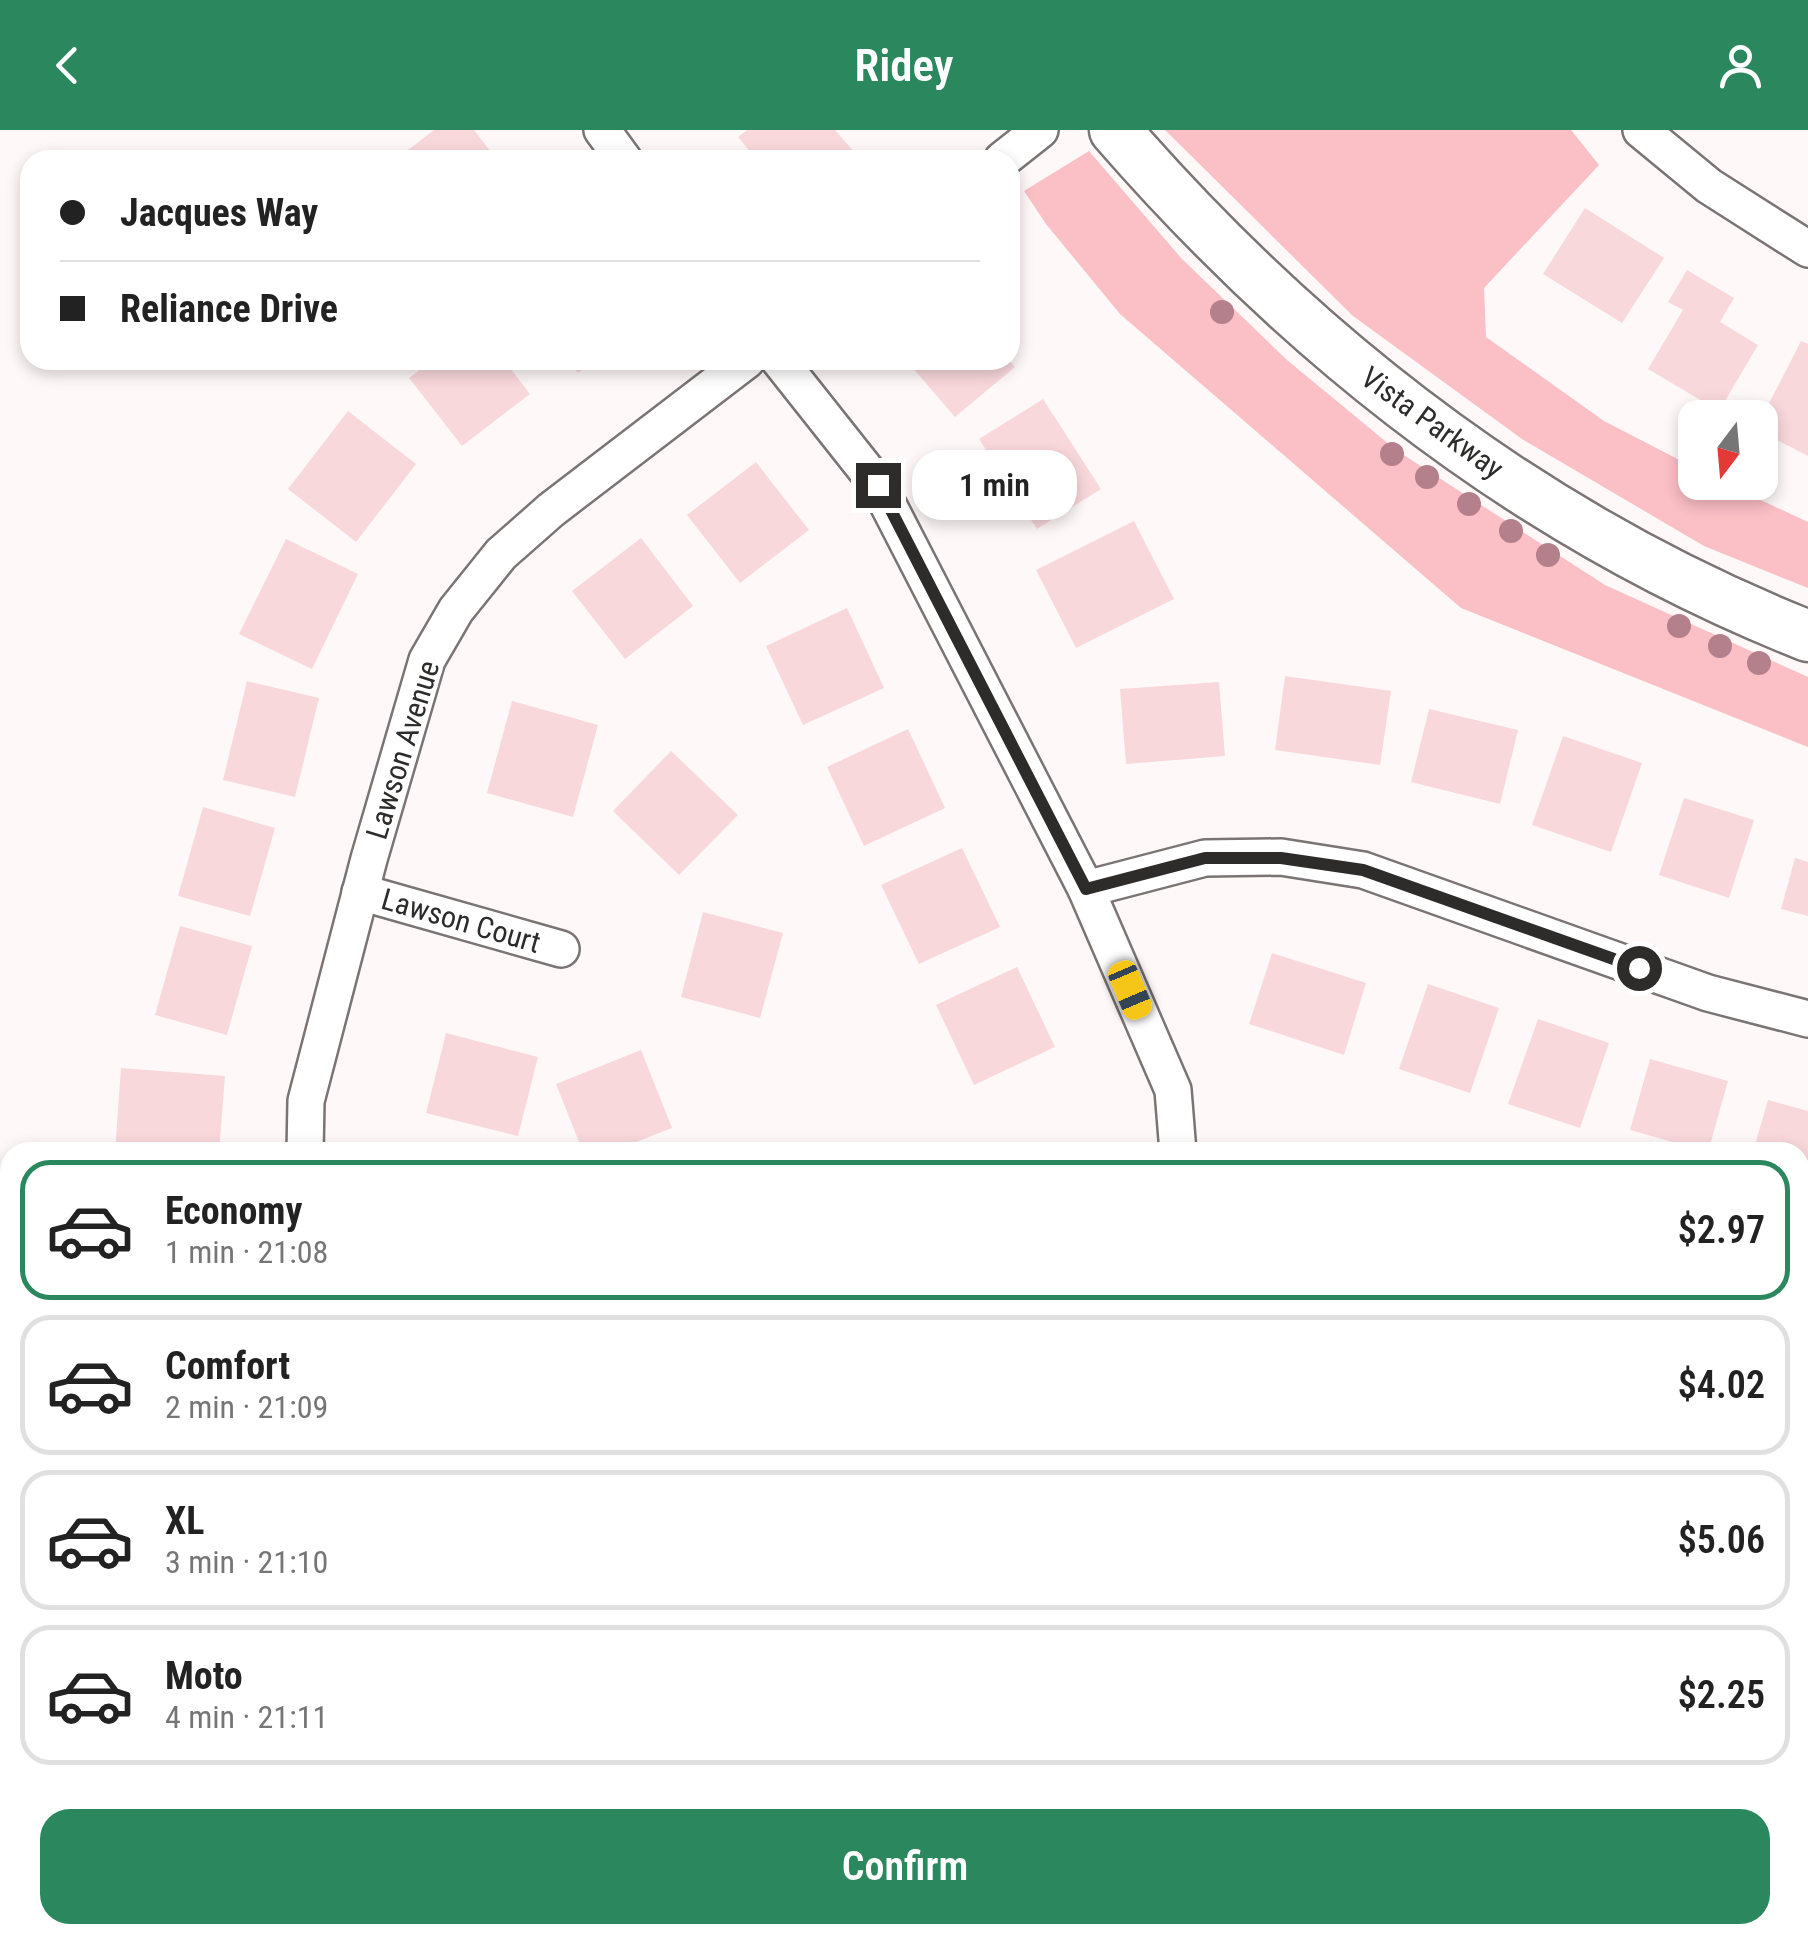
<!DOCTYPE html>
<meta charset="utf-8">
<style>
body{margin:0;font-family:"Roboto Condensed",sans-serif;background:#f2f2f2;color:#222;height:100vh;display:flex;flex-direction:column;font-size:38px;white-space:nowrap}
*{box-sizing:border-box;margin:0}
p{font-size:32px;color:#767676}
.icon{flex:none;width:55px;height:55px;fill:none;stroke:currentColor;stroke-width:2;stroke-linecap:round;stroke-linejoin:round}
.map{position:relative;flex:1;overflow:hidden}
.details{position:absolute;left:0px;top:1012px;width:1810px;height:802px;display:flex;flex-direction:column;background:#fff;border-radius:30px 30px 0 0;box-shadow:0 5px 15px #0003}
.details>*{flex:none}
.hud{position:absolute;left:20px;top:20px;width:1000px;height:220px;border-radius:30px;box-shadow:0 5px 15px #0003;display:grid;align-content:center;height:220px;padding:0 40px;background:#fff}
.needle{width:65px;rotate:196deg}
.tools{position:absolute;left:1678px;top:270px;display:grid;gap:20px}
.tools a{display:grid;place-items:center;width:100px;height:100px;border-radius:20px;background:#fff;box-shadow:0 5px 15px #0003;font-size:50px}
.end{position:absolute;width:45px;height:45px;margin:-22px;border:12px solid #2e2b2b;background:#fff;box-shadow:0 0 0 5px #fff}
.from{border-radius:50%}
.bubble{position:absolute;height:70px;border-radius:30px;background:#fff;box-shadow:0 5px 15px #0003;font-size:32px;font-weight:600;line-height:70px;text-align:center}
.car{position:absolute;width:30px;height:60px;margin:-30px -15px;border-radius:12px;box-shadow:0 0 8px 2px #0007;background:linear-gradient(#f5c518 24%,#345 0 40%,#f5c518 0 76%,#345 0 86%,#f5c518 0)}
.hud b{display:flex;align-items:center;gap:35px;height:95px;font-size:38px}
.hud b+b{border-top:2px solid #e0e0e0}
.hud i{width:25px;height:25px;background:#222}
ul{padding:18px 0 0;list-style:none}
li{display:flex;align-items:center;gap:30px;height:140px;margin:0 20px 15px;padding:0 20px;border:5px solid #e0e0e0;border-radius:30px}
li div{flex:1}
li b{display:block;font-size:38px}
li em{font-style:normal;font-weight:600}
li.current{border-color:#2a875e}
li>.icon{width:90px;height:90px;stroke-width:1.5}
.action{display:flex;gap:20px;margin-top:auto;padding:20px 40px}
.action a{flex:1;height:115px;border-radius:30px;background:#2a875e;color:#fff;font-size:40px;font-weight:600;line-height:115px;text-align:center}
header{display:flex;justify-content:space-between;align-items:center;height:130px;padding:0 40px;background:#2a875e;color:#fff;font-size:45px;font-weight:600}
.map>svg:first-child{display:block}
.green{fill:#fbbfc6}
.building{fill:#f9d8dc}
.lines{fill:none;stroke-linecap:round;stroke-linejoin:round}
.street-casing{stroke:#7a7474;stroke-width:40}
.secondary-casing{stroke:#7a7474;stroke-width:55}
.street{stroke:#fff;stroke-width:35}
.secondary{stroke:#fff;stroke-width:50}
.tree{fill:#b3808c}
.route{stroke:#2e2b2b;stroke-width:12}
.labels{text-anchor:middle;stroke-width:8;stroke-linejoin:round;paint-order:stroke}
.street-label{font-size:30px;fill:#2e2b2b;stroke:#fff}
</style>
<header><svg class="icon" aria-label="back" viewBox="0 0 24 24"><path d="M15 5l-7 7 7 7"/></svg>Ridey<svg class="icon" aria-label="person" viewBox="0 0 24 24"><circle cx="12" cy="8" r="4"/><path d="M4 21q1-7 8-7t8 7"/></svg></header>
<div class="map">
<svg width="1808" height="1813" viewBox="0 0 1808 1813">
<rect width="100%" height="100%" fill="#fff8f9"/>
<g class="green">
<path d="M1165,0H1571L1599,35L1484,158L1486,207L1604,291L1695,338V352L1724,353L1808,392V458L1704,416L1522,309L1353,186Z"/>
<path d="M1089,21L1182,129L1287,230L1396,320L1605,455L1808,547V617L1461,478L1120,184L1046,94L1024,61Z"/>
<path d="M951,1805H1381L1379,1813H955Z"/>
</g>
<g class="building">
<path d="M434,0H474L497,30H395Z"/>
<path d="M747,0H835L856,24L849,30H757L738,7Z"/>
<path d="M1585,78L1664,128L1622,193L1543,144Z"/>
<path d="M1687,140L1734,168L1720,192L1758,215L1719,281L1648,239L1683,180L1668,172Z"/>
<path d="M1801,211L1808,214V326L1760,301V291Z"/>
<path d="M433,230H504L530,264L462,316L409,248Z"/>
<path d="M568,230H594L578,243Z"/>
<path d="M906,230H1009L1015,237L955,287Z"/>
<path d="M1043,269L1101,359L1037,399L979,309Z"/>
<path d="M348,281L416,334L356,412L288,359Z"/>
<path d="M756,332L809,400L740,453L687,385Z"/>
<path d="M1134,391L1174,469L1076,518L1036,440Z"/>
<path d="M641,408L693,476L625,529L572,461Z"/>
<path d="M286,409L358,444L312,539L239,504Z"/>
<path d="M847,478L884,558L803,595L766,516Z"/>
<path d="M1285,546L1391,561L1380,635L1275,620Z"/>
<path d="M247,551L319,568L295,667L223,650Z"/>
<path d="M1219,552L1225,626L1126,634L1120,559Z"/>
<path d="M512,571L598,595L573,687L487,663Z"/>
<path d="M1429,579L1518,600L1500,674L1411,652Z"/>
<path d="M908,599L945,678L864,716L827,637Z"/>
<path d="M1563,606L1642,633L1611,722L1532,695Z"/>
<path d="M671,621L738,685L679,745L613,681Z"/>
<path d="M1684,668L1754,690L1729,768L1659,745Z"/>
<path d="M203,677L275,698L250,786L178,766Z"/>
<path d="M962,718L1000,797L919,834L881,755Z"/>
<path d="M1795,728L1808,732V786L1781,779Z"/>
<path d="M703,782L783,803L760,888L681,867Z"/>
<path d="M180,796L252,816L227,905L155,885Z"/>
<path d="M1272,823L1366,853L1344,925L1249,894Z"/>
<path d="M1017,837L1055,917L974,955L936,875Z"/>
<path d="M1428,854L1499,878L1470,963L1399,939Z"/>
<path d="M1538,889L1609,913L1580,998L1508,974Z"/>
<path d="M446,903L538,927L518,1006L426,983Z"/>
<path d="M641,920L672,998L610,1022H583L556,954Z"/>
<path d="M1650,929L1728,951L1708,1022L1630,1000Z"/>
<path d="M121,938L225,946L219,1022H115Z"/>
<path d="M1768,970L1808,981V1059L1800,1056V1022H1753Z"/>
<path d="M1800,1162L1808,1164V1242L1800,1239Z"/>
<path d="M10,1500V1589L0,1582V1515Z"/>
<path d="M0,1633L10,1638V1702L0,1721Z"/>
<path d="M1800,1676L1808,1680V1761L1800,1757Z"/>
<path d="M166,1805H247L259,1808L258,1813H164Z"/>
<path d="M764,1805H858L862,1813H768Z"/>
</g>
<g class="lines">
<defs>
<g id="street">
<path d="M602,0L624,30"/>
<path d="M1641,0L1709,56L1808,119"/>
<path d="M1002,30L1040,0"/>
<path d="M779,230L878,355L1086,759L1173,960L1178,1022"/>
<path d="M1086,759L1205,728L1281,727L1363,740L1708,863L1808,889"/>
<path d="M360,762L561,819"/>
<path d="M305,1022L306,971L369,729L427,530L456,480L501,424L551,380L747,230"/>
<path d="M1800,1348L1808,1350"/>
<path d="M667,1805L671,1813"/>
<path d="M1692,1805L1711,1813"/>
<path d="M73,1813L75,1805"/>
<path d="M1411,1813L1415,1805"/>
</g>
<path id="secondary" d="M1115,0C1307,221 1535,398 1808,506"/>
</defs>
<use href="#street" class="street-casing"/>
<use href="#secondary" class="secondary-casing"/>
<use href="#street" class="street"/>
<use href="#secondary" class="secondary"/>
</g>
<g class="tree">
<circle cx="1222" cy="182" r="12"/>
<circle cx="1392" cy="324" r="12"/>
<circle cx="1427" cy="347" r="12"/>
<circle cx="1469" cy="374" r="12"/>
<circle cx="1511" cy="401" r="12"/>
<circle cx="1548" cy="425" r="12"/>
<circle cx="1679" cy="496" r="12"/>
<circle cx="1720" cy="516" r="12"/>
<circle cx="1759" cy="533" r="12"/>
</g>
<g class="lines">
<path class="route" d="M878,355L1086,759L1205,728H1281L1363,740L1639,838"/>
</g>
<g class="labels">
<g class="street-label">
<text transform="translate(1432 293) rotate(36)" y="10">Vista Parkway</text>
<text transform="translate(403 620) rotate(-73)" y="10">Lawson Avenue</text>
<text transform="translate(461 791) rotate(16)" y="10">Lawson Court</text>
</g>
</g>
</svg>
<div class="tools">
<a><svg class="needle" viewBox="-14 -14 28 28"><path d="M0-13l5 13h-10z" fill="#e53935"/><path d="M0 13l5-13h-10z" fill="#767676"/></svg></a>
</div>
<i class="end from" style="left:1639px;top:838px"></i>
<i class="end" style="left:878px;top:355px"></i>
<div class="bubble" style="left:912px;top:320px;width:165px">1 min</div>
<i class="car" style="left:1130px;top:860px;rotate:157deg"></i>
<div class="hud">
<b><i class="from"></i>Jacques Way</b>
<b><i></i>Reliance Drive</b>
</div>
<section class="details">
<ul>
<li class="current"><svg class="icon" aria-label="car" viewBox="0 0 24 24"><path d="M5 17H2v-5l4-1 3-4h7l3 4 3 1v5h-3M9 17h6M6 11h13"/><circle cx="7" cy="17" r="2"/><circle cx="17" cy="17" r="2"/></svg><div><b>Economy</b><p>1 min · 21:08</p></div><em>$2.97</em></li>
<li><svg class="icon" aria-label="car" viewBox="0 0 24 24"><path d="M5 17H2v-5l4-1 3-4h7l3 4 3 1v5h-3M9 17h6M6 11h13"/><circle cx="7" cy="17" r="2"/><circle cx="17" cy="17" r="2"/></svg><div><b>Comfort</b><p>2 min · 21:09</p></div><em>$4.02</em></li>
<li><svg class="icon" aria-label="car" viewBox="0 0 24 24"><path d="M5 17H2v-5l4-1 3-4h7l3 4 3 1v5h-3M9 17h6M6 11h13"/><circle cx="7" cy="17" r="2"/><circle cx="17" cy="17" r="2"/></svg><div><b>XL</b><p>3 min · 21:10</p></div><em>$5.06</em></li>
<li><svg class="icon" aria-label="car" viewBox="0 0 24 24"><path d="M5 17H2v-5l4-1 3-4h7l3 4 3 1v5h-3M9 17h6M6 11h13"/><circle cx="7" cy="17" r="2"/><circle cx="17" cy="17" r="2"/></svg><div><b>Moto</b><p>4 min · 21:11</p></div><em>$2.25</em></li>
</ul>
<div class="action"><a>Confirm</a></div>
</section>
</div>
